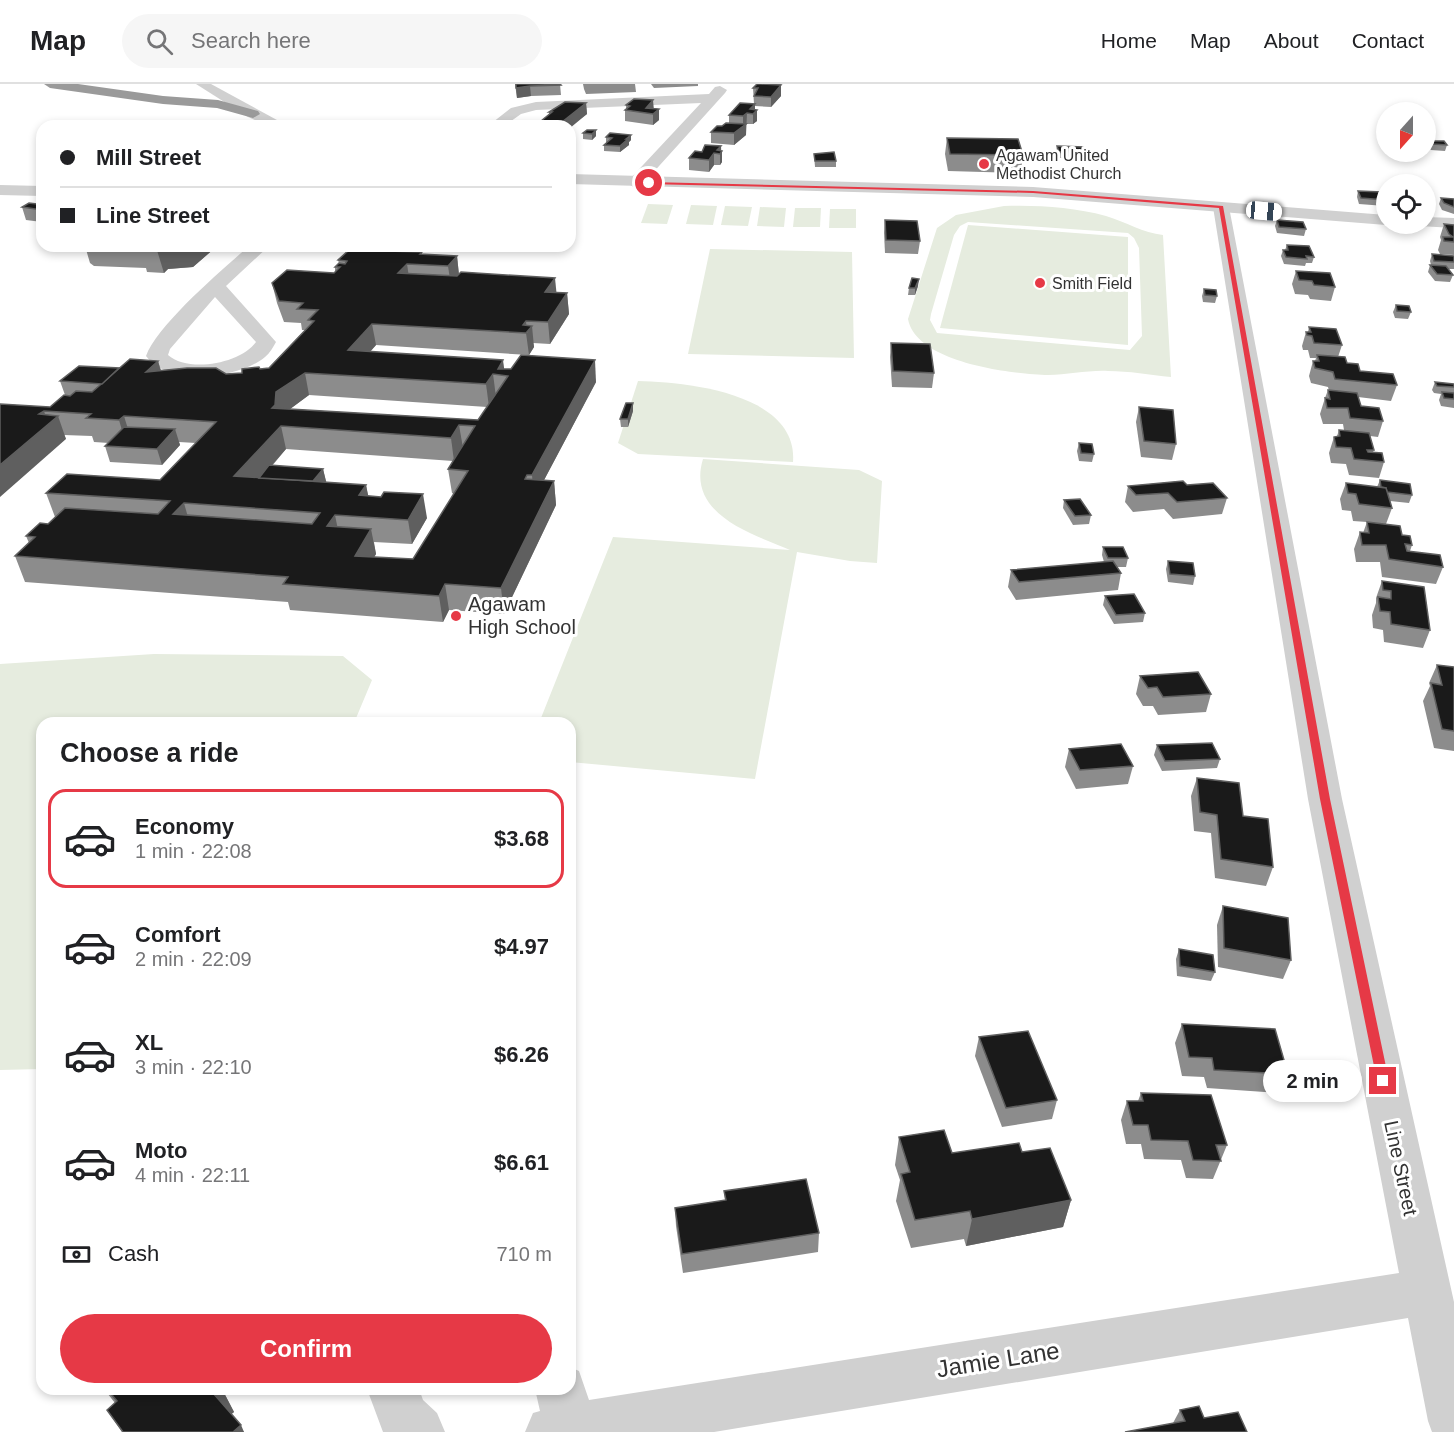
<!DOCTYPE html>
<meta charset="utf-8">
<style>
body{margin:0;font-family:Helvetica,sans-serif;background:#f6f6f6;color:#202124;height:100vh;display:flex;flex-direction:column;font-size:22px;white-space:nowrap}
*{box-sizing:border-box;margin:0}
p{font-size:20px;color:#757577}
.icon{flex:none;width:33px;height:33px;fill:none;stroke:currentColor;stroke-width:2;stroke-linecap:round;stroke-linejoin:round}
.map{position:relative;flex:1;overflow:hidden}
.drawer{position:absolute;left:36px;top:633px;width:540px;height:678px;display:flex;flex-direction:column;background:#fff;border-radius:18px;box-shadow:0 3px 9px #0003}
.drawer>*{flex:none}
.top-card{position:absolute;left:36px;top:36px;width:540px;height:132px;border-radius:18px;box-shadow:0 3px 9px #0003;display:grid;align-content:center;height:132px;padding:0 24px;background:#fff}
.needle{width:39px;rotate:201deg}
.buttons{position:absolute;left:1376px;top:18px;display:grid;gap:12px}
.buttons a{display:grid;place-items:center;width:60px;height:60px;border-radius:50%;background:#fff;box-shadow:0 3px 9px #0003;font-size:30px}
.end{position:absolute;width:27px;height:27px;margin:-14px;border:8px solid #e63946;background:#fff;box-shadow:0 0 0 3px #fff}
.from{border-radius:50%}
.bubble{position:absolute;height:42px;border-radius:21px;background:#fff;box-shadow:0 3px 9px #0003;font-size:20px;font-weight:700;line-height:42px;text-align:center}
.car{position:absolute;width:18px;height:36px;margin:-18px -9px;border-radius:8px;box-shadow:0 0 4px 2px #0007;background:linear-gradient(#fff 24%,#345 0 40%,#fff 0 76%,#345 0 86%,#fff 0)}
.top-card b{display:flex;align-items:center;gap:21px;height:57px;font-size:22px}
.top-card b+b{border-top:2px solid #e0e0e0}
.top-card i{width:15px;height:15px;background:#202124}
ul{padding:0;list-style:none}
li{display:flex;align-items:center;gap:18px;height:99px;margin:0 12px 9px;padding:0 12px;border:3px solid transparent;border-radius:18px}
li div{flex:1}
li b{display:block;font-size:22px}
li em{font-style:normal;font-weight:700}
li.current{border-color:#e63946}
li>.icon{width:54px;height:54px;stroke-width:1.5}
h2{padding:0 24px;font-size:27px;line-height:72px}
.pay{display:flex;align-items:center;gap:15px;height:66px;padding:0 24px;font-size:22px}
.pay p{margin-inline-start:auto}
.button{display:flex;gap:12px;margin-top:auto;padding:12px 24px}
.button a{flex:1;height:69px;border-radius:36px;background:#e63946;color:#fff;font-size:24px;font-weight:700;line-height:69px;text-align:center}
header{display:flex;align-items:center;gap:36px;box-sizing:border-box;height:84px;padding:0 30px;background:#fff;border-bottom:2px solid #e0e0e0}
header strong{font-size:28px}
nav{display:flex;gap:33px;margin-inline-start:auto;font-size:21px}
.search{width:420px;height:54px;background:#f6f6f6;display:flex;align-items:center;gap:15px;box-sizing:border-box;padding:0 21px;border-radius:33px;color:#757577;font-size:22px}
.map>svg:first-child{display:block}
.green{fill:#e6ecdf;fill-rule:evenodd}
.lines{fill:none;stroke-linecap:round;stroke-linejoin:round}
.minor{fill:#d0d0d0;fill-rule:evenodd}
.tertiary{fill:#d0d0d0;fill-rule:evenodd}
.motorway{fill:#9a9a9a;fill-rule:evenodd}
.wall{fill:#8c8c8c;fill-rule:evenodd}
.shaded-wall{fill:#5f5f5f}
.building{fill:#1a1a1a;stroke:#5f5f5f;stroke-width:1.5;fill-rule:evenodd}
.route{fill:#e63946}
.poi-dot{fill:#e63946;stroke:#fff;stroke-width:2}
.labels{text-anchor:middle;stroke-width:6;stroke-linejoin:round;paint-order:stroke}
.far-poi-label{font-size:16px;fill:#333;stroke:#fff;text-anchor:start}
.poi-label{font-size:20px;fill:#333;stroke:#fff;text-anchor:start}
.street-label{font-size:20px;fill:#333;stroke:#fff}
.near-street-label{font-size:24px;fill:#333;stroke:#fff}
</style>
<header>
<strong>Map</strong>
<div class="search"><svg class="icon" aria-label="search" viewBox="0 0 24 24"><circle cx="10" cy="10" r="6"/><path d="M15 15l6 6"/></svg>Search here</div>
<nav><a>Home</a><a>Map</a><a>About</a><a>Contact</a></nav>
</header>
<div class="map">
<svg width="1454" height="1348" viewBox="0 0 1454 1348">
<rect width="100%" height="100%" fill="#fff"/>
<g class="green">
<path d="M648,120L673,121L667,140L641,139Z"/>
<path d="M691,121L717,122L713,141L686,140Z"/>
<path d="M725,122L752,123L748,142L721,141Z"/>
<path d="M1004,122C1038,121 1073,123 1106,132C1126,138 1143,149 1163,151L1171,293C1150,291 1129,287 1108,287C1088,286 1068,291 1048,291C1012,290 916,279 908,235L937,144L956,131ZM968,138L1128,149L1134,154L1139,164L1142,252L1130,266L937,249L930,236L931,230L954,151L960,142Z"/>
<path d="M760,123L786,124L784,143L757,142Z"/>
<path d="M795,124H821L820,143H793Z"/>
<path d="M830,125H856V144H829Z"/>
<path d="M968,141L1128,153V261L940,244Z"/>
<path d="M710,165L852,168L854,274L688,270Z"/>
<path d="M638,297C686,298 798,309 793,378L638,370L618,359Z"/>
<path d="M703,375L859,386L882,397L877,479L850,477L797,468L755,695L570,678V639H539L613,453L790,466C752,450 686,430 703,375Z"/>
<path d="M154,570L343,572L372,596L354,639H42V985L0,986V580Z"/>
</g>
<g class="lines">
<g class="minor">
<path d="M720,2L727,6L725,9L641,102L635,104L627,99L629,96L701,19L536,26L521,30L504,42H488L511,24L536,18L709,10L715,3Z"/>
<path d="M1221,118L1229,123L1342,715L1454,1218V1348H1432L1428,1337L1408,1234L714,1348H525L533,1329L540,1327L535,1305H570V1283L579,1287L589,1316L1399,1189L1308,715L1213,123Z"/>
<path d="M249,162H269L226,202L276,258C273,263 270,269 265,273C239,295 168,303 146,272C157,241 223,185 249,162ZM215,213L256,258C240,280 188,289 168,271L170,265Z"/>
<path d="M367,1305H419L423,1316L437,1329L445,1348H383Z"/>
</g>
<g class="tertiary">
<path d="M196,0H211L288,42H269L248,33Z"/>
<path d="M570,90L1033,103L1386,131V140H1392L1386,141L1033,113L570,100Z"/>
<path d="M0,101L42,102V112L0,111Z"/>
<path d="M1425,133L1454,134V144L1419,142L1418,140H1425Z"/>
</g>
<path class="motorway" d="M44,0H78L163,12L218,16L258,27L260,30L253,34L217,24L163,20L50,4Z"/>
</g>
<g class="wall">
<path d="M515,0H560L561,11L531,12L517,14Z"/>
<path d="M583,0H635L636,8L586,10L584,5Z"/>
<path d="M651,0H698V2L654,4Z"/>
<path d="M781,0V12L771,23L755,22V25L757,26V37L753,40H747L746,41V51L734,61L711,59V48L729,39V31L754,20L753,4Z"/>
<path d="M653,16V24L659,25V36L653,41L625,37V26L626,25V21Z"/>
<path d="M586,19L587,30L570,42H542L541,37L549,30V28Z"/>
<path d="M596,46V52L592,56L583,55V49Z"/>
<path d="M606,53L631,56L629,58V61L620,68L604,67V61L606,59Z"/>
<path d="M947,54L1023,71L1021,89L948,87L945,70Z"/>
<path d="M1429,57L1447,61L1445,67L1431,66L1428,63Z"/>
<path d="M721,62L722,78L720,81H714L709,88L689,86V74L702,68Z"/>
<path d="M1057,62L1086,68L1085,74H1058L1056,68Z"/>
<path d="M814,70L836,77V83H815Z"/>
<path d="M1358,107L1386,114L1385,122L1359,120L1357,113Z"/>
<path d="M1441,114L1454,115V130L1442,126L1439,120Z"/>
<path d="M42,117V138L26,136L22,123L37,120Z"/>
<path d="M885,136L920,157L918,170L885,169L884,149Z"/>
<path d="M1277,136L1306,145L1304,152L1277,149L1275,142Z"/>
<path d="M1444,140L1454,141V171L1440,170L1438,166L1441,156L1440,153Z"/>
<path d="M1287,161L1314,173L1312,179H1306L1305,182L1284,180L1281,172L1283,166H1285Z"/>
<path d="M85,162H216V163L193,183L168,185L164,189L147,188L146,184L94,182L90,179Z"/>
<path d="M422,168V171L457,172L459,190L557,209H567L569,230L550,260L533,259L534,263L529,271L376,261L370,268L596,298L544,396L554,397L556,421L504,530L449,526L443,538L290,526L288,518L25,498L15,472L29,459L26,452L48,440L55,433L46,409L160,396L196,359L179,358L180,361L162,381L110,378L105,362L109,359L94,358L92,352L64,351L66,355L0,320L50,323L65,311L60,297L158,277L161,286L226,290L242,289L269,284L305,246H302L301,239L284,238L277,219L272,199L334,189L335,188V183L339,179L338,176ZM309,311L487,323L478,336L290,325ZM286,365L453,377L448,385L452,409L454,410L413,475L374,473L376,470L374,458L412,460L427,434L368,412L366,401L326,398L323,385L272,382Z"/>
<path d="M1432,170L1454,172V185H1448L1453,191L1450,198L1435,197L1428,188L1430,181H1431L1430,177Z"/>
<path d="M1296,187L1335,203L1331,217L1310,215L1308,211L1295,210L1292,200Z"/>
<path d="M918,202L915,211H908L909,204Z"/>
<path d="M1204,205L1217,212L1215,219L1203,218L1202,212Z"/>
<path d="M1396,221L1411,228L1408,235L1395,234L1393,228Z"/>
<path d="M1309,243L1342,261L1338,273L1347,279L1360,287L1397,301L1391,317L1358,313L1361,322L1383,337L1378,353L1370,352L1374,366L1373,368L1384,378L1379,394L1349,391L1346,380L1331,379L1329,369L1334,353L1337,352L1339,346H1344L1343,340H1323L1320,330L1325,314L1328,306L1329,307L1328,303L1311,299L1309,292L1313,277H1315L1316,274H1310L1308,266H1303L1302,262L1306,248H1308Z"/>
<path d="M891,259L934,289L932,304L892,303L890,273Z"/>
<path d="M1435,298L1454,300V324L1441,322L1439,316L1441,310L1434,309L1432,306Z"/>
<path d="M633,319V327L628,343H621L620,335Z"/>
<path d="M1139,323L1176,360L1172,376L1141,373L1136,338Z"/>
<path d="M1079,359L1094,370L1092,378L1079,377L1077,367Z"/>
<path d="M1380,396L1412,411L1409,419L1390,417L1392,424L1386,440L1402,451L1412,461L1410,467L1443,483L1436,500L1382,493L1380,478H1356L1354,465L1360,448L1363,449L1367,438L1353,437L1351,427L1342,426L1340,415L1346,399L1377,403Z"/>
<path d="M1187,401L1227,414L1222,430L1173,435L1164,425L1133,428L1125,418L1128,402Z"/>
<path d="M1064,416L1091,431L1089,440L1073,441L1063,424Z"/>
<path d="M1103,463L1128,474L1126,483H1117L1121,489L1118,506L1016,516L1008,503L1011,486L1104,478L1102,471Z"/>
<path d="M1168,477L1195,492L1193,501L1168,498L1166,485Z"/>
<path d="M1382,497L1430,546L1423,564L1384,558L1383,546L1373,544L1372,531L1376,519V514Z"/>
<path d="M1105,512L1145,529L1143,538L1114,540L1103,521Z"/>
<path d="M1437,581L1454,583V667L1434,664L1423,617L1430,602L1429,599Z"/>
<path d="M1140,592L1211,610L1206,628L1158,631L1153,622H1143L1136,610Z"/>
<path d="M1157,661L1220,675L1217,684L1162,687L1154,671Z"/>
<path d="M1069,665L1133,682L1128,700L1076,705L1065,683Z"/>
<path d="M1197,694L1273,783L1266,802L1215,794L1211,749L1194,747L1191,712Z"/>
<path d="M1223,822L1291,876L1283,895L1218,883L1217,841Z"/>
<path d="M1179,865L1215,888L1211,897L1177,892L1176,875Z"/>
<path d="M1182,940L1288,990L1280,1009L1207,1004L1204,993L1182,992L1175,959Z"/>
<path d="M979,953L1057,1016L1052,1035L1002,1043L975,972Z"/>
<path d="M1141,1009L1227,1061L1213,1095L1186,1094L1181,1076L1144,1075L1141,1060H1126L1121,1036L1127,1017H1138Z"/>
<path d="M899,1053L952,1069L1022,1068L1071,1116L1063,1143L966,1162L964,1155L911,1164L896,1117L900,1096L895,1081Z"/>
<path d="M724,1107L819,1149L818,1168L683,1189L676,1142L675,1124L725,1117Z"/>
<path d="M104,1305H222L234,1328L231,1330L244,1348H122L107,1326L115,1319Z"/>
<path d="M1180,1326L1204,1334L1173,1339Z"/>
</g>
<g class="shaded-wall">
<path d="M781,1V12L771,23V13Z"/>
<path d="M530,2L531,12L517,14L516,4Z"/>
<path d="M653,16L654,27L646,24Z"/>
<path d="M586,19L587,30L570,44V42H563L562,38Z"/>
<path d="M755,20V28L757,26V37L753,40V30L750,25Z"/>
<path d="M659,25V36L653,41V30Z"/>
<path d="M747,29L746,51L734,61V49L743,42V32Z"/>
<path d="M596,46V52L592,56V50Z"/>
<path d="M631,51V56L629,58V61L620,68V62Z"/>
<path d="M721,62V68L722,67V78L720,81V70L717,66Z"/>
<path d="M714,69V81L709,88V76Z"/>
<path d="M158,162H216V163L193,183L168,185L164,189L156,163Z"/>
<path d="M457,172L459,192L451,202L448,182Z"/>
<path d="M407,180L410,200L398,189Z"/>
<path d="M555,194L557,214L545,208Z"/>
<path d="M919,195L918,202L915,211V204Z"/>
<path d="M567,209L569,230L550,260L548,238Z"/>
<path d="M526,237L527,249L532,242L534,263L529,271L526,249L523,241Z"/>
<path d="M372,240L376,261L352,288L348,266Z"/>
<path d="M503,276L505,291L498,285Z"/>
<path d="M595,276L596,298L534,415L532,391Z"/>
<path d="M158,277L164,299L146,288Z"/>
<path d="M305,289L309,311L282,331L281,342L286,365L259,396L234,392L272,324L276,308Z"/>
<path d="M493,290L496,313L489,323L486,300Z"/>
<path d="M633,319V327L628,343V335Z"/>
<path d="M44,327L48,340L58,332L66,355L0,413V381L39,330Z"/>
<path d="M124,332L131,355L126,360L119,336Z"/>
<path d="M459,341L463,364L454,377L451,354Z"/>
<path d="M175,345L180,361L162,381L157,365Z"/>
<path d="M323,385L327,401L312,399Z"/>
<path d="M554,397L556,421L504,530L501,504Z"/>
<path d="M366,401L371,425L359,411Z"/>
<path d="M423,410L427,434L412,460L408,436Z"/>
<path d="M184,419L191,444L173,430Z"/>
<path d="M335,431L340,456L327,442Z"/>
<path d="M371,445L376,470L360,497L355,472Z"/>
<path d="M445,500L449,526L443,538L439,512Z"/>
<path d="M1071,1116L1063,1143L966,1162L972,1135Z"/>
<path d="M217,1305H222L234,1328L227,1334L213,1309Z"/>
<path d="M241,1341L244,1348H233Z"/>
</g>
<g class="building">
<path d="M516,0H560L561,1L530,2L516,4Z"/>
<path d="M757,0H761L781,1L771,13L754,12L758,4H753Z"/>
<path d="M634,15L653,16L646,24L659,25L653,30L625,26L630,22L626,21Z"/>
<path d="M565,18L586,19L562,38L541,37L552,28H549Z"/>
<path d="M740,19L755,20L750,25L757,26L753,30L747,29L743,32L729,31Z"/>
<path d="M439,38L463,39L459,42L433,41Z"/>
<path d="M726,39L746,40L734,49L711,48L717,42H722Z"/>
<path d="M587,46H596L592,50L583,49Z"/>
<path d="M610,49L631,51L626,55H628L620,62L604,61L612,54L606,53Z"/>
<path d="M947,54L1018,55L1023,71L950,70Z"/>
<path d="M1429,57H1444L1447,61L1432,60Z"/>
<path d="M705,61L721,62L717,66L722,67L720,70L714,69L709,76L689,74L695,67L702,68Z"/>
<path d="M1057,62L1084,63L1086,68H1059Z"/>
<path d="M834,68L836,77H815L814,70Z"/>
<path d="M1358,107L1382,108L1386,114V116L1361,114Z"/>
<path d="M1441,114L1454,115V123L1444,119Z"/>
<path d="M42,117V126L22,123L29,119L37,120Z"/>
<path d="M885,136L917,137L920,157L886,156Z"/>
<path d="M1277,136L1303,138L1306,145L1279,143Z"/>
<path d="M1444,140L1454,141V158L1444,157L1443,153H1453L1449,150Z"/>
<path d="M1287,161L1309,162L1314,173L1306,172L1307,175L1286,173L1283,166H1288Z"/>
<path d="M349,166L422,168L420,170L457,172L448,182L407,180L398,189L457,192L461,188L555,194L545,208L567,209L548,238L526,237L523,241L532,242L526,249L372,240L348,266L503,276L498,285H511L521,271L595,276L532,391H527L525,395L554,397L501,504L445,500L439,512L283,500L288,493L15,472L35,453L26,452L40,439L48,440L65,424L158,430L170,417L46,409L67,390L160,396L216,338L124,332L119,336L86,334L91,330L44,327L39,330L58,332L0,381V320L50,323L64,311L70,312L76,307L92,308L130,275L158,277L146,288L187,284H216L226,290L242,289V285L259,283L260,285L269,284L314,237L308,236L318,226L297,225L303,219L279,217L272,199L287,186L334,189L340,183H335L339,179L345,180L347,177L338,176ZM305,289L486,300L493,290L508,292L478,336L272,324L275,321L276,308ZM459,341L475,342L448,385L468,387L413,475L355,472L371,445L327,442L335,431L408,436L423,410L384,408L381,413L359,411L366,401L234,392L281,342L451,354ZM184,419L320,429L312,440L173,430Z"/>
<path d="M1432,170L1454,172V178L1434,177Z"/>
<path d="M1430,181L1446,182L1453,191L1437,190Z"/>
<path d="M1296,187L1330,189L1335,203L1314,201L1312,197L1299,196Z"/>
<path d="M912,194L919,195L915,204H909Z"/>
<path d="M1204,205L1216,206L1217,212L1205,211Z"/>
<path d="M1396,221L1409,222L1411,228L1397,227Z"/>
<path d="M1309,243L1336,245L1342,261L1314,259L1312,252L1307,251L1306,248H1311Z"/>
<path d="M891,259L930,260L934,289L893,287Z"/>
<path d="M1317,271L1345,273L1347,279L1358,280L1360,287L1393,290L1397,301L1335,295L1333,288L1315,284L1313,277H1319Z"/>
<path d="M79,282L119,284L102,300L60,297Z"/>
<path d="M1435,298L1454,300V303L1437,302Z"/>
<path d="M1328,306L1357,309L1361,322L1379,324L1383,337L1350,334L1348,324H1327L1325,314L1330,315Z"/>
<path d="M1442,308L1454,309V315L1444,314Z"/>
<path d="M626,319H633L628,335H620Z"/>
<path d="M1139,323L1173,326L1176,360L1144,357Z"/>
<path d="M124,343L175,345L157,365L105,362Z"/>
<path d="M1339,346L1369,349L1374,366H1367L1368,368L1382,369L1384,378L1354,375L1351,364L1336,363L1334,353L1340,352Z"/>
<path d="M1079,359L1092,360L1094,370L1081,369Z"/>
<path d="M269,381L323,385L313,397L259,394Z"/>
<path d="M1380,396L1410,400L1412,411L1387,408L1386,404L1381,403Z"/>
<path d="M1183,397L1187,401L1213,399L1227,414L1177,418L1168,409L1136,411L1128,402Z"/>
<path d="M1346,399L1386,404L1392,424L1359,420L1356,410L1348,409Z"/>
<path d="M1080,415L1091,431L1075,432L1064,416Z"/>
<path d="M1367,438L1400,442L1402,451L1410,452L1412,461L1405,460L1407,467L1440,471L1443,483L1389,475L1386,461H1362L1360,448L1369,449Z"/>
<path d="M1103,463H1123L1128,474H1108Z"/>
<path d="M1113,477L1121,489L1019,498L1011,486Z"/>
<path d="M1168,477L1193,479L1195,492L1170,490Z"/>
<path d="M1382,497L1424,503L1430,546L1391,540L1390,528L1380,527L1378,513L1391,515V507L1383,506Z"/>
<path d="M1134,510L1145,529L1116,531L1105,512Z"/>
<path d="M1437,581L1454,583V647L1442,645L1431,599L1442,601Z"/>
<path d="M1198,588L1211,610L1163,613L1157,603L1148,604L1140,592Z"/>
<path d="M1212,659L1220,675L1165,677L1157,661Z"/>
<path d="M1121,660L1133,682L1080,686L1069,665Z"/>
<path d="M1197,694L1239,699L1243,732L1268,735L1273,783L1221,775L1217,731L1200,728Z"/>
<path d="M1223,822L1288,834L1291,876L1224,864Z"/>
<path d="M1179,865L1213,871L1215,888L1180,882Z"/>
<path d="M1182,940L1275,945L1288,990L1214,986L1212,974L1189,973Z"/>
<path d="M1028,947L1057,1016L1006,1024L979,953Z"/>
<path d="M1141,1009L1211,1011L1227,1061H1216L1221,1077L1193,1076L1188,1057L1151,1056L1148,1041H1133L1127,1017H1143Z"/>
<path d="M944,1046L952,1069L1019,1059L1022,1068L1050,1064L1071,1116L972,1135L970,1127L915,1136L901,1090L910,1088L899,1053Z"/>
<path d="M806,1095L819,1149L682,1170L675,1124L726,1116L724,1107Z"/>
<path d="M107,1305H217L213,1309L241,1341L233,1348H123L107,1326L117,1317Z"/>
<path d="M1199,1322L1204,1334L1238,1328L1247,1348H1125L1185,1337L1180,1326Z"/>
</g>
<path class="route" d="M649,98L1033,107L1223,122L1330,715L1389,997L1388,1001H1379L1377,997L1320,715L1219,124L1033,109L647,100Z"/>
<g class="poi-dot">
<circle cx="984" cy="80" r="6"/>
<circle cx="1040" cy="199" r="6"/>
<circle cx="456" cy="532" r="6"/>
</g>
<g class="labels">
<g class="far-poi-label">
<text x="996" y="77">Agawam United<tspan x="996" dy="18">Methodist Church</tspan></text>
<text x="1052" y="205">Smith Field</text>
</g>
<g class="poi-label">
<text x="468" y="527">Agawam<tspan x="468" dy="23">High School</tspan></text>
</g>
<g class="street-label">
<text transform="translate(1401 1084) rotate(78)" y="7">Line Street</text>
</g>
<g class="near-street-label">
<text transform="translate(998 1276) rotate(-9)" y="8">Jamie Lane</text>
</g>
</g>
</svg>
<div class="buttons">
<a><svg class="needle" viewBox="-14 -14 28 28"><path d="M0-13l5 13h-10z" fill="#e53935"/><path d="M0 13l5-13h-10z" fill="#757577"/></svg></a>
<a><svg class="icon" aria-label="locate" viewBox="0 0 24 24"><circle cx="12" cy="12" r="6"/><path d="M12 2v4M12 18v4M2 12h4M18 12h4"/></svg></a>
</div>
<i class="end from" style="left:649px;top:99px"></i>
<i class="end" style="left:1383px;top:997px"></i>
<div class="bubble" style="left:1263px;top:976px;width:99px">2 min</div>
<i class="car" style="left:1264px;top:127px;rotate:95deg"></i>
<div class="top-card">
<b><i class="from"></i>Mill Street</b>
<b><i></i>Line Street</b>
</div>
<section class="drawer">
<h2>Choose a ride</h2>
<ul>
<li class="current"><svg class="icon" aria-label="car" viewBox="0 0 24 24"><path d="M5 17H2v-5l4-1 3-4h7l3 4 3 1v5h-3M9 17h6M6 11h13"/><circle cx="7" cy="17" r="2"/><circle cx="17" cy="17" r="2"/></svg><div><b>Economy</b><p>1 min · 22:08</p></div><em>$3.68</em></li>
<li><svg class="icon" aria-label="car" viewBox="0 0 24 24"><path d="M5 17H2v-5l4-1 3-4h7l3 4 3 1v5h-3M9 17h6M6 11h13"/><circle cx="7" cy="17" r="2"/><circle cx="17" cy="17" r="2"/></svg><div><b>Comfort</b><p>2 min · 22:09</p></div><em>$4.97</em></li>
<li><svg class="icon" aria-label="car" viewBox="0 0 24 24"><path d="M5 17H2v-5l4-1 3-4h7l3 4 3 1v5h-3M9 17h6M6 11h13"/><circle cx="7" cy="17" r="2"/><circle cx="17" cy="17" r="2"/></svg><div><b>XL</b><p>3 min · 22:10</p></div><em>$6.26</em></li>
<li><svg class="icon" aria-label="car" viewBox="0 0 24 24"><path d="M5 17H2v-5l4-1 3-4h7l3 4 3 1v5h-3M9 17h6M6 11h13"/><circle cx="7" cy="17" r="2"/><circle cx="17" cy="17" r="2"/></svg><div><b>Moto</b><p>4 min · 22:11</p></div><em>$6.61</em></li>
</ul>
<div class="pay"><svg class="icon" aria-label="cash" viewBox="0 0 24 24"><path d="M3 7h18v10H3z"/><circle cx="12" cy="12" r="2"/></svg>Cash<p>710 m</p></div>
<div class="button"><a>Confirm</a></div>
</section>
</div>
